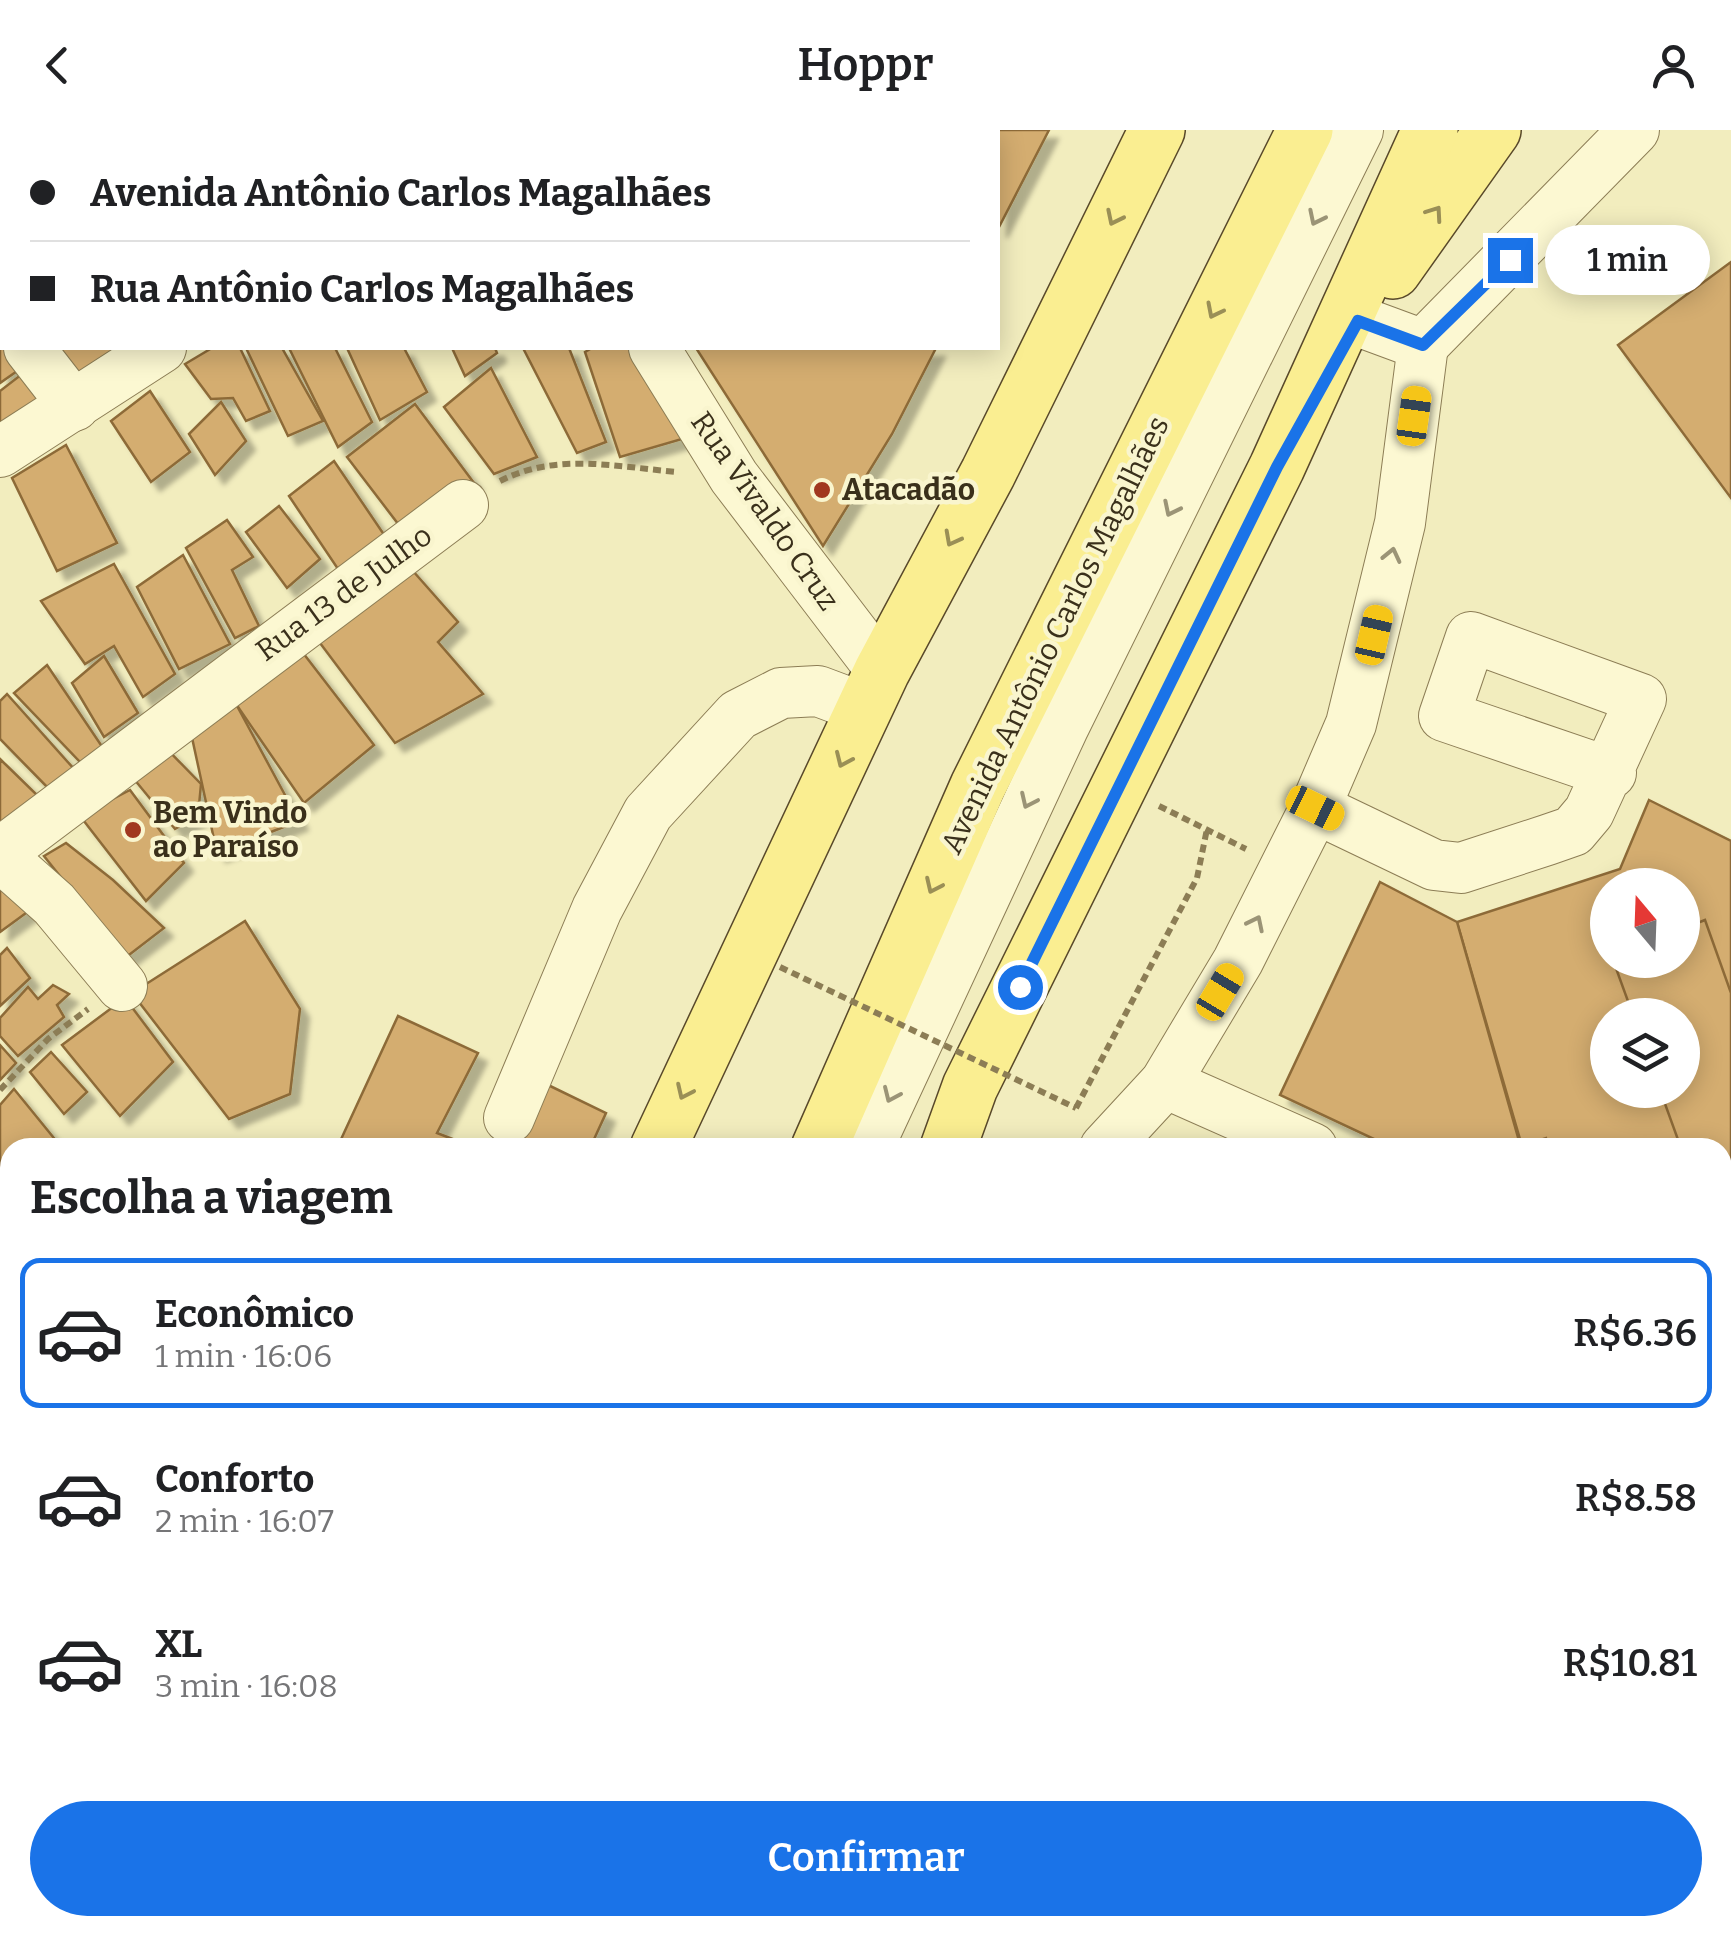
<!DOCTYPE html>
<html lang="pt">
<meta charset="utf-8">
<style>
body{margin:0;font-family:Bitter,serif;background:#f2f2f2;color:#202124;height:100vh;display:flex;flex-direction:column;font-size:38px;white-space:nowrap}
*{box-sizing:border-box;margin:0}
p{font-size:32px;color:#757577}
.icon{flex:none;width:55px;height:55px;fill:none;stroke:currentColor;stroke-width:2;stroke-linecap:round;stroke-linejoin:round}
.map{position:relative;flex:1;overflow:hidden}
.drawer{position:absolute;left:0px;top:1008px;width:1732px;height:798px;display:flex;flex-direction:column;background:#fff;border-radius:30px 30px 0 0;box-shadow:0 5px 25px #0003}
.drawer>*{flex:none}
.guide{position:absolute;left:0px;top:0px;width:1000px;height:220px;box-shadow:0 5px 25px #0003;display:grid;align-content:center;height:220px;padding:0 30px;background:#fff}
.needle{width:65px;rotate:341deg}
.tools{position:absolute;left:1590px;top:738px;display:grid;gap:20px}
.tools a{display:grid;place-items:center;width:110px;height:110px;border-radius:50%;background:#fff;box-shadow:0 5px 25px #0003;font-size:50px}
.end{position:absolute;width:45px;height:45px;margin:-22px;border:12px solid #1a73e8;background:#fff;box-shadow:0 0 0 5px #fff}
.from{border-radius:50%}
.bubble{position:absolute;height:70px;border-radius:35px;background:#fff;box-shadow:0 5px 25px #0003;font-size:32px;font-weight:600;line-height:70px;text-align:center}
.car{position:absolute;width:30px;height:60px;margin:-30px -15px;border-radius:12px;box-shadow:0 0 8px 2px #0007;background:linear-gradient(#f5c518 24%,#345 0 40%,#f5c518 0 76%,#345 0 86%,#f5c518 0)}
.guide b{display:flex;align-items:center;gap:35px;height:95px;font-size:38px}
.guide b+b{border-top:2px solid #e0e0e0}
.guide i{width:25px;height:25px;background:#202124}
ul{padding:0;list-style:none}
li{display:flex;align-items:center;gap:30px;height:150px;margin:0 20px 15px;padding:0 10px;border:5px solid transparent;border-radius:20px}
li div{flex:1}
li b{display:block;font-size:38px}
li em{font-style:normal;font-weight:600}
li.selected{border-color:#1a73e8}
li>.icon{width:90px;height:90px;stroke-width:1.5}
h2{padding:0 30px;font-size:45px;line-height:120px}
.button{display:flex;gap:20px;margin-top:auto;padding:20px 30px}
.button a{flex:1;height:115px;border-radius:60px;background:#1a73e8;color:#fff;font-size:40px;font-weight:600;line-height:115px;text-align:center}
header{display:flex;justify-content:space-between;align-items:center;height:130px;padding:0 30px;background:#fff;font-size:45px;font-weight:600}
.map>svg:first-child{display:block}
.building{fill:#d4ad70;stroke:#8d6b38;stroke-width:2.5;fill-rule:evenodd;filter:url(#shadow)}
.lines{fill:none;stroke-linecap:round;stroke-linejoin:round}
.minor-casing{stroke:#8c7d55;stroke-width:52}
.major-casing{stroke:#59492a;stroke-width:58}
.path{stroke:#8c7d55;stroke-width:6;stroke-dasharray:8 5;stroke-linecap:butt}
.minor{stroke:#fcf8d2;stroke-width:50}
.major{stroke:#faee91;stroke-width:55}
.path-bridge{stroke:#8c7d55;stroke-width:6;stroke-dasharray:8 5;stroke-linecap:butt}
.oneway{stroke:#9a8f56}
.oneway2{stroke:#9b9476}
.route{stroke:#1a73e8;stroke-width:12}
.poi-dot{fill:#a1381f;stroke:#f9f5ce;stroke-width:4}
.labels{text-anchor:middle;stroke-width:9;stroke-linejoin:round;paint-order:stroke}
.poi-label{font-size:30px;font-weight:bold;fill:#3a301b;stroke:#f9f5ce;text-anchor:start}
.street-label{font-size:30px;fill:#3a301b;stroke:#f9f5ce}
</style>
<header><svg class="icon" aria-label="back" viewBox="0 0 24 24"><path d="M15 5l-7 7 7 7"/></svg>Hoppr<svg class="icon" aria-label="person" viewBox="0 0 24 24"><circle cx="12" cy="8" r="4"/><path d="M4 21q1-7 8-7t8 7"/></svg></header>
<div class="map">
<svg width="1731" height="1803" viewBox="0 0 1731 1803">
<defs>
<filter id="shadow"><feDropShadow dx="9" dy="9" stdDeviation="2.5" flood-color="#0004"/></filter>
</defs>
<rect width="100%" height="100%" fill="#f2edbe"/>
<g class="building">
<path d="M579,0H1049L998,99V2Z"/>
<path d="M1731,132V368L1618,215Z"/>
<path d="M0,195L2,218H19L30,232L0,253Z"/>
<path d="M56,218H135L82,251Z"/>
<path d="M212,218H240L270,281L246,291L233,268L211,269L185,234Z"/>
<path d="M246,218H282L323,291L288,306Z"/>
<path d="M289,218H335L372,292L338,317Z"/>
<path d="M347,218H404L427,262L380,290Z"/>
<path d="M452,218H495L497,223L465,246Z"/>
<path d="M523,218H569L606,312L577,323Z"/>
<path d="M592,218H638L682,309L620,327L585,222Z"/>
<path d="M696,218H936L892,304L823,416Z"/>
<path d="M35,234L63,274L0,312V261Z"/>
<path d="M491,238L537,327L494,344L444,277Z"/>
<path d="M150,261L190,322L151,352L111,291Z"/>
<path d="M221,272L246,311L215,345L189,304Z"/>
<path d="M415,274L474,353L402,399L347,327Z"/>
<path d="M66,315L117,413L57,441L12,348Z"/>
<path d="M334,331L389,412L344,448L289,366Z"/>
<path d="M279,376L320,429L287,458L246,402Z"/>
<path d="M227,390L253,427L232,440L259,496L235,508L186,418Z"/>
<path d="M183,425L230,514L179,539L137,457Z"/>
<path d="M405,432L458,492L438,512L483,564L395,613L314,505Z"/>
<path d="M114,434L175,544L143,567L114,516L85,534L41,471Z"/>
<path d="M300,519L374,615L304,673L236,574Z"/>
<path d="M104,526L138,583L104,607L72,553Z"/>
<path d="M47,535L103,618L82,634L14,563Z"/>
<path d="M7,564L74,639L50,660L0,609V571Z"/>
<path d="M236,574L299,691L217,723L191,603Z"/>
<path d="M162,614L201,654L198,686L175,699L129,643Z"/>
<path d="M0,629L37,665L6,696L0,691Z"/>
<path d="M130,660L184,733L146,771L80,686Z"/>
<path d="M1649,670L1731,711V1128L1722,1123V1018H1549L1546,1008L1522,1016L1457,792L1620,739ZM1608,755H1682V830H1608ZM1608,885H1682V960H1608Z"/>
<path d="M66,713L113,750L164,798L125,828L44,726Z"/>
<path d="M1380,752L1457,792L1521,1018H1393L1280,965Z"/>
<path d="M0,756L37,775L0,802Z"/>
<path d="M1705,790L1731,863V1156L1722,1132V1018H1681L1660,960H1682V885H1633L1613,830H1682V799Z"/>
<path d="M245,791L300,879L290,964L229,989L132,863Z"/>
<path d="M7,818L30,848L0,876V825Z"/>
<path d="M53,855L69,864L57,875L64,887L18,926L0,906V888L28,857L38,869Z"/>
<path d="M125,868L173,932L120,986L62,915Z"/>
<path d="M398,886L478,923L437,1003L476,1018H337Z"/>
<path d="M0,915L16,933L0,950Z"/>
<path d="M51,922L87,962L64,984L30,942Z"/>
<path d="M546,954L606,983L590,1018H518Z"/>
<path d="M14,959L62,1018H10V1138L0,1134V975Z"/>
<path d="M0,1163L10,1170V1228L0,1235Z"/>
<path d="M1722,1470L1731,1475V1542L1722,1538Z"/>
<path d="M1722,1660L1731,1672V1752L1722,1758Z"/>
<path d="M10,1792L50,1795L56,1803H0V1795Z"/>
<path d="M217,1795H442L443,1803H218Z"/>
<path d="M1214,1795H1296L1305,1803H1208Z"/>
</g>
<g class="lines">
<defs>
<g id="minor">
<path d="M526,0L528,2"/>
<path d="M0,180L2,183"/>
<path d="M1358,191L1423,215L1634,0"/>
<path d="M29,218L74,276"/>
<path d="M654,218L734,347L882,541"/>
<path d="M0,322L161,218"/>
<path d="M1315,678L1434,735L1461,738L1547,710L1573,701L1589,682L1641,569L1471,507L1444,586L1611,643"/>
<path d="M0,723L463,375"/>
<path d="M0,726L54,774L122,856"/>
<path d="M1165,953L1312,1018"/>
<path d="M509,988L597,779L648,683L738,585L781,563L818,561L866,579"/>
<path d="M868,1018L1063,598L1358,0"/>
<path d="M1105,1018L1165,953L1238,831L1315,678L1351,594L1400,393L1423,215"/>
<path d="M0,1156L10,1161"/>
<path d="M1722,1312L1731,1311"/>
<path d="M204,1795L205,1803"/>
<path d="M743,1795L745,1803"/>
<path d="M884,1795L887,1803"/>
</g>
<g id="major">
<path d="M1393,141L1493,0"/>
<path d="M658,1018L882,541L988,343L1157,0"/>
<path d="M819,1018L978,656L1305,0"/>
<path d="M948,1018L970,957L1277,337L1430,0"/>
<path d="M591,1795L592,1803"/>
<path d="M700,1795L701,1803"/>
<path d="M933,1795L936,1803"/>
</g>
</defs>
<use href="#minor" class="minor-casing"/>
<use href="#major" class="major-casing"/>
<g class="path">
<path d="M110,0L112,2"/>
<path d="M500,351C557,322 616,337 678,342"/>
<path d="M1159,676L1246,719"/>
<path d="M0,960L48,909L88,879"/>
<path d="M1076,978L1197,748L1207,699"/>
</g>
<use href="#minor" class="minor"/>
<use href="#major" class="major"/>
<path class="path-bridge" d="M780,837L1076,978"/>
</g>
<defs><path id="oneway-chevron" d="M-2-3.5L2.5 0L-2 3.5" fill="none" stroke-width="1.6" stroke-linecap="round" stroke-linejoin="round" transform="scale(2.5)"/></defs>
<g class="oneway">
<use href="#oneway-chevron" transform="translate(1435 83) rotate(-55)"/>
<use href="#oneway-chevron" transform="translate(1114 88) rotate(116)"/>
<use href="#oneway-chevron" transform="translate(1214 181) rotate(117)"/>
<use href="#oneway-chevron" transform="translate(952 409) rotate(118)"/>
<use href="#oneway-chevron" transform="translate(843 630) rotate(114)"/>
<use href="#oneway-chevron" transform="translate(933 756) rotate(115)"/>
<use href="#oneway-chevron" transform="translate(684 962) rotate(115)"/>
</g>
<g class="oneway2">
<use href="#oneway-chevron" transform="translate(1316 88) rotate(116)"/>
<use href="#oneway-chevron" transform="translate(1171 379) rotate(116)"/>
<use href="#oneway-chevron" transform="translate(1392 425) rotate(-77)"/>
<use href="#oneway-chevron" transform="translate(1028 671) rotate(115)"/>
<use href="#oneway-chevron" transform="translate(1256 793) rotate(-64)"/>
<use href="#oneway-chevron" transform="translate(891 965) rotate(114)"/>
</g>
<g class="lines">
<path class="route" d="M1020,857L1277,337L1358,191L1423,215L1510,130"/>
</g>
<g class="poi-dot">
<circle cx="822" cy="360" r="10"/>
<circle cx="133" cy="700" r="10"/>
</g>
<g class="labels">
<g class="poi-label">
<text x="842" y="370">Atacadão</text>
<text x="153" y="693">Bem Vindo<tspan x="153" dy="34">ao Paraíso</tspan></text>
</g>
<g class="street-label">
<text transform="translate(765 381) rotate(55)" y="10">Rua Vivaldo Cruz</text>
<text transform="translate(344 463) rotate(-36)" y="10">Rua 13 de Julho</text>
<text transform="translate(1055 505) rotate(-64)" y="10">Avenida Antônio Carlos Magalhães</text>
</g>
</g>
</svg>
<div class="tools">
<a><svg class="needle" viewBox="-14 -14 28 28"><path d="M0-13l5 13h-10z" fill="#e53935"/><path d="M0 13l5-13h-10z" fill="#757577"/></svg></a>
<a><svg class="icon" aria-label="layers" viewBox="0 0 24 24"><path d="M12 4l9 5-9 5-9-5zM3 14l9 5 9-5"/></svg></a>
</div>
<i class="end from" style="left:1020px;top:857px"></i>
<i class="end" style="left:1510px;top:130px"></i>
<div class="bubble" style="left:1545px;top:95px;width:165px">1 min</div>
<i class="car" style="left:1414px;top:286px;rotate:8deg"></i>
<i class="car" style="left:1374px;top:505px;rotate:13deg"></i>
<i class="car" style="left:1315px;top:678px;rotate:116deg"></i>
<i class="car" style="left:1220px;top:862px;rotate:31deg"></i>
<div class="guide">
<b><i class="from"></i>Avenida Antônio Carlos Magalhães</b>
<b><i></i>Rua Antônio Carlos Magalhães</b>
</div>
<section class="drawer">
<h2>Escolha a viagem</h2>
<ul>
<li class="selected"><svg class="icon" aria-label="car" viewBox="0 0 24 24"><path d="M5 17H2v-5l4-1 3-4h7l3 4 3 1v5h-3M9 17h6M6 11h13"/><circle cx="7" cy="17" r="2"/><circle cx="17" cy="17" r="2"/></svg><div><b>Econômico</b><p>1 min · 16:06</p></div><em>R$6.36</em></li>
<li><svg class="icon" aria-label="car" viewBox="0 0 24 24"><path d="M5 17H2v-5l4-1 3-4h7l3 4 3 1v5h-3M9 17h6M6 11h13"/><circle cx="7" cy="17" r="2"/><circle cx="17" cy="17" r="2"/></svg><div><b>Conforto</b><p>2 min · 16:07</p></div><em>R$8.58</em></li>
<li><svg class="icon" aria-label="car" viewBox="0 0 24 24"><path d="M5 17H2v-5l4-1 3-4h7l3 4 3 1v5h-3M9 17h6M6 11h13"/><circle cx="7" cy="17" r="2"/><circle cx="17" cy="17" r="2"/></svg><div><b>XL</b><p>3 min · 16:08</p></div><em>R$10.81</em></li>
</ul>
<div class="button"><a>Confirmar</a></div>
</section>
</div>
